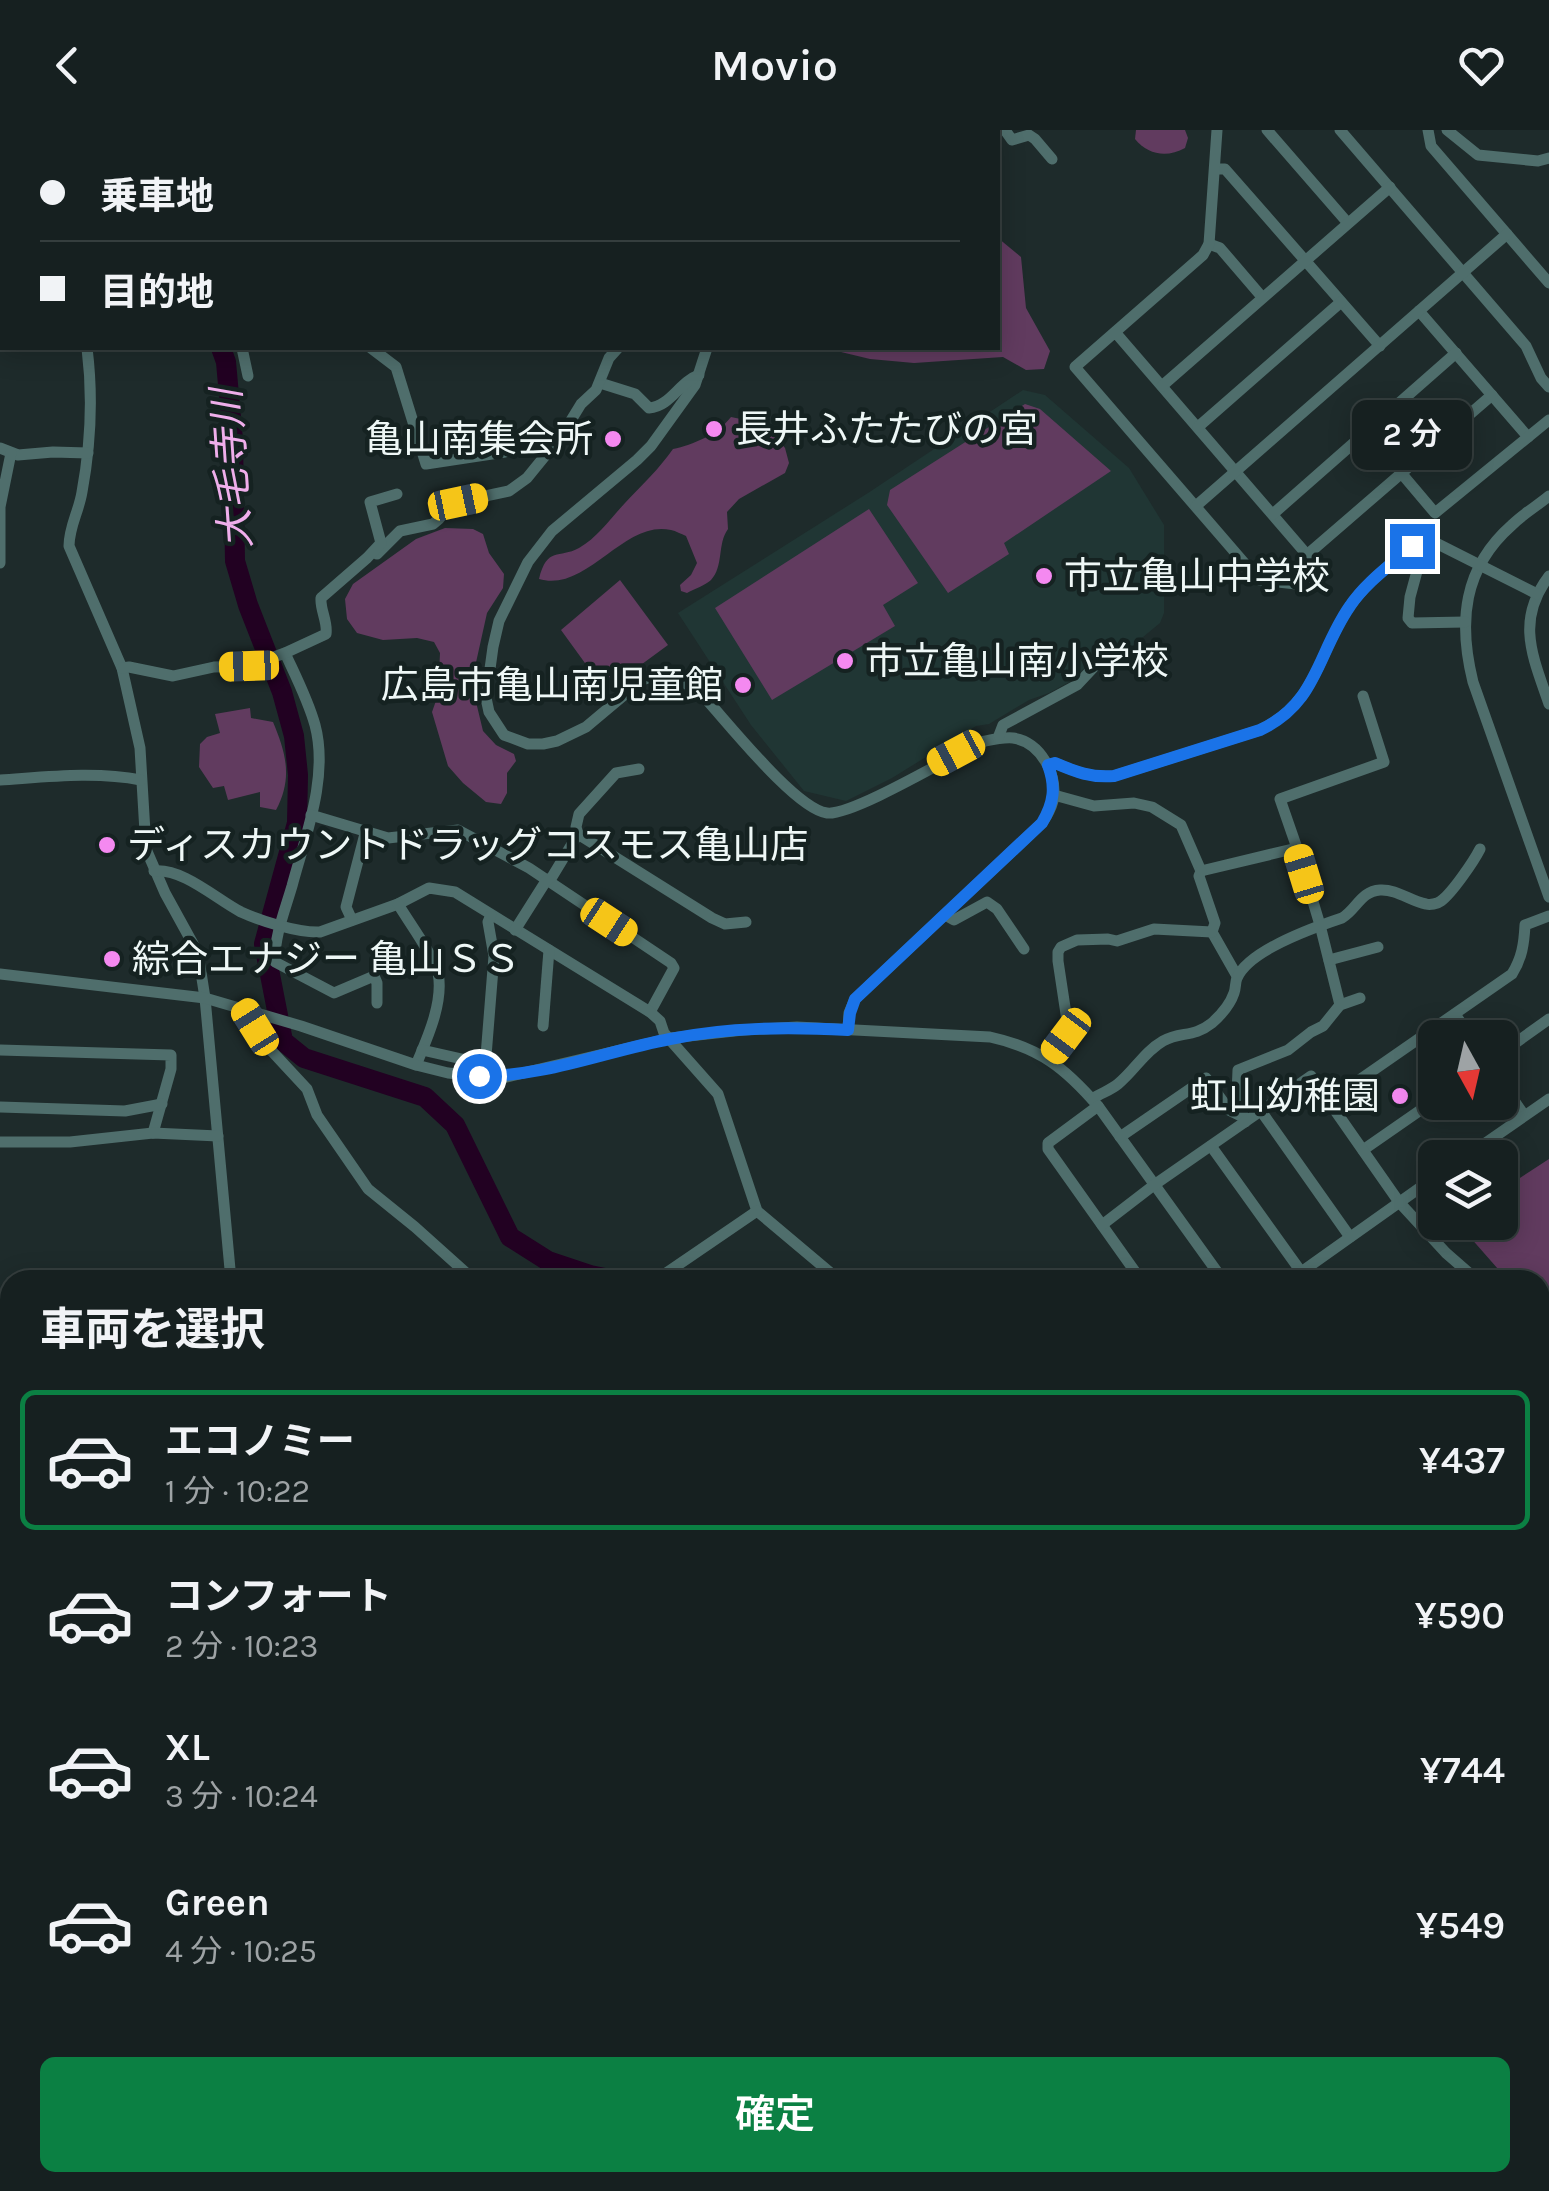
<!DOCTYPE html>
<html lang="ja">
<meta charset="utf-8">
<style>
body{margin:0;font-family:Karla,"Noto Sans JP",sans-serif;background:#232d2d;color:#f1f3f6;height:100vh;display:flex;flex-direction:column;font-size:38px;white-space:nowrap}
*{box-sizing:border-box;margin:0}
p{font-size:32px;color:#9ea3a5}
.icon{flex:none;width:55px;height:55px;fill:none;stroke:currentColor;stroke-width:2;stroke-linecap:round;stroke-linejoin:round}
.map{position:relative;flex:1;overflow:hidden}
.details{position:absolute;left:0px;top:1140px;width:1550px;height:922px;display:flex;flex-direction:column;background:#162020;border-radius:30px 30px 0 0;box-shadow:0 5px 25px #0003,0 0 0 2px #353e3e}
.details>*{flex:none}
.banner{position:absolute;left:0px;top:0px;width:1000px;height:220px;box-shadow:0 5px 25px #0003,0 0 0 2px #353e3e;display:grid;align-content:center;height:220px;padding:0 40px;background:#162020}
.needle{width:65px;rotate:172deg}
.tools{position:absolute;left:1418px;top:890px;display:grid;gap:20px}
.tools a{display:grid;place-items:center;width:100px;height:100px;border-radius:15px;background:#162020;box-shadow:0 5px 25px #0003,0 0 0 2px #353e3e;font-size:50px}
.end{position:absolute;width:45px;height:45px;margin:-22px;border:12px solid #1a73e8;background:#fff;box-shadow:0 0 0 5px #fff}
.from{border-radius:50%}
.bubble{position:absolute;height:70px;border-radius:15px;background:#162020;box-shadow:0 5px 25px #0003,0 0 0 2px #353e3e;font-size:32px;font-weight:600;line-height:70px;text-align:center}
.car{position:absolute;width:30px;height:60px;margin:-30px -15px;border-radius:12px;box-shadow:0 0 8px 2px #0007;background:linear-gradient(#f5c518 24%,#345 0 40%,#f5c518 0 76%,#345 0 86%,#f5c518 0)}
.banner b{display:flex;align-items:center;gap:35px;height:95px;font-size:38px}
.banner b+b{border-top:2px solid #353e3e}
.banner i{width:25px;height:25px;background:#f1f3f6}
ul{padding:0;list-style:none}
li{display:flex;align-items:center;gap:30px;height:140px;margin:0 20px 15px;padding:0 20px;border:5px solid transparent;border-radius:15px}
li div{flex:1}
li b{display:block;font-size:38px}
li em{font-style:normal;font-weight:600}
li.selected{border-color:#0b8043}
li>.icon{width:90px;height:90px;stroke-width:1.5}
h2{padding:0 40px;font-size:45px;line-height:120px}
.primary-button{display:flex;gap:20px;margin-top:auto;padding:20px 40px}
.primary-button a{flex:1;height:115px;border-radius:15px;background:#0b8043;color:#fff;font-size:40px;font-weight:600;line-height:115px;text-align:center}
header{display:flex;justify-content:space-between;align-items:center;height:130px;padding:0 40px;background:#162020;font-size:45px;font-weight:600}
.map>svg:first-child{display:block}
.built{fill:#203634}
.green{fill:#613b5f}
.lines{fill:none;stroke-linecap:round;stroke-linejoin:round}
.river{stroke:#220122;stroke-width:20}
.minor{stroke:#4f6e6c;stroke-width:11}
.major{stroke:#72b4b0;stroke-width:15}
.highway{stroke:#7fcfcb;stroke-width:18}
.rail{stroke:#c4cdcd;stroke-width:4;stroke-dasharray:12 12;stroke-linecap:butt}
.route{stroke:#1a73e8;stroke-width:12}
.poi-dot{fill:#f489f0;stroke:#152221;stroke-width:4}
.labels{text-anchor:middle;stroke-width:9;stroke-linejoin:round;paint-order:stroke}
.poi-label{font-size:38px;fill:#eef7f6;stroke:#152221;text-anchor:start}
.water-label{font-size:40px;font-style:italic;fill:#efaeeb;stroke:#152221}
</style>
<header><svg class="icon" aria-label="back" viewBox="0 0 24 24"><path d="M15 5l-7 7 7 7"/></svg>Movio<svg class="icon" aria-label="heart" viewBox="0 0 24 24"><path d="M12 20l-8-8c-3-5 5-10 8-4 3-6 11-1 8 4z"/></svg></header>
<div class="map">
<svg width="1549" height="2061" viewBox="0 0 1549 2061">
<rect width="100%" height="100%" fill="#1e2b2b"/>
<g class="built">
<path d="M192,0H543L545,2L554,0H604L605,2H192Z"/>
<path d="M1023,260L1045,265L1129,338L1164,395V483L1160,493L1114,531L1101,521L1073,550L1049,563L1029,570L989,594L976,596L892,648L846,671L804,661L751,595L678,483L868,363Z"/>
</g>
<g class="green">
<path d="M1136,0H1185L1188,8L1185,18C1167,28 1148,25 1135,9Z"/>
<path d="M998,108L1021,127L1026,178L1050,221L1044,239L1026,240L1003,227L914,233L870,229L841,222L838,218H998Z"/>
<path d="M1025,274L1040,279L1111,341L1004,413L1009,424L948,463L887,375L890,360Z"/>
<path d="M731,287L765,294L785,318L789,333L785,343L739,369L727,382L728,399C717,414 724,436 711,450C706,455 694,459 687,463L681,461L680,455L691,445L697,433L686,406C681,404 676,401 671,400C624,389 587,463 539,449C547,416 559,429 579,418C598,407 610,389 625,373C642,355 659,339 673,319C693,315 718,304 731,287Z"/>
<path d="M869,379L918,453L883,475L895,496L772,570L715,478Z"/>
<path d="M445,398L473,399L483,404L489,423L504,444L503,458L487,483L475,537L477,576L483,601L496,615L514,624L516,631L507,643V663L501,674L486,672L463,653L448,636L432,582L438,565L440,523L434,512L417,508L383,510L357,503L347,489L345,469L353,454L416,409Z"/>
<path d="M620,450L668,515L623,548L606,547L598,551L561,500Z"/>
<path d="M250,578L251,588L273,592C286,623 293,648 276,680L260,677V662L228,670L224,656L213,658L199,637L200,614L207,607L220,603L215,584Z"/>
<path d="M1549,1029V1179L1540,1172V1150H1512L1498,1139L1462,1098L1466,1093L1500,1092V1061Z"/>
</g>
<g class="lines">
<g class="river">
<path d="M169,0L170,2"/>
<path d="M221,218L226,232L233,310L235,431L248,475L282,562L294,606L298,645L297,693L264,814L283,911L304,928L425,967L455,995L510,1107L548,1131L590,1145L615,1150"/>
<path d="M1540,2001L1549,2003"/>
</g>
<g class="minor">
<path d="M26,0V2"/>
<path d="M615,0L616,2"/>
<path d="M1005,0L1012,10L1029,5L1035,9L1052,29"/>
<path d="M1267,0L1347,92"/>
<path d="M1340,0L1526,216L1541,248L1549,257"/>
<path d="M1428,0L1431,16L1549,153"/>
<path d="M1447,0L1478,25L1538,31L1549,28"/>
<path d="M760,1L761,2"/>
<path d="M83,2L89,0"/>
<path d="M0,7H2"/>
<path d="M1215,39H1225L1380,216"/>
<path d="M1209,114L1220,118L1262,167"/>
<path d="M1419,181L1528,307"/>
<path d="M1115,202L1321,441L1306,455L1259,450L1075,237L1203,125L1209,114L1217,0"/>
<path d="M87,218C93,266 91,313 82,362C79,381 69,397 69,416L122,538L140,618L146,719L165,763L198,823L205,868L231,1150"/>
<path d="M242,218L248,246"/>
<path d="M371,218L396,237L426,334L505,322"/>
<path d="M707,218L695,255L651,316L637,330L552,401L528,432L499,491L493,517L486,568L489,582L504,605L528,614H543L557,611L586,597L642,550C667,540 686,551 705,568C729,594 796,679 827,683C852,686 952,626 981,612C991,610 1002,607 1013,608C1041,612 1058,645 1053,671C1051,679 1047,686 1042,693L855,869L849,883L848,900"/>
<path d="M600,253L635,264L649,278C671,276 679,252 699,245"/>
<path d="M1162,256L1390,57"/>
<path d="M1198,297L1341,172"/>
<path d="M0,318L18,325L53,322L88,323"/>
<path d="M1402,344L1435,383L1549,290"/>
<path d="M1549,366C1537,376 1523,384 1512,395C1463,438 1458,492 1473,552L1549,767"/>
<path d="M1196,376L1507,104"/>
<path d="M1273,384L1456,223"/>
<path d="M1426,408L1410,467L1408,488L1412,493L1465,492"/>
<path d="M377,424L400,401L433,394L439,389L448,377L457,372L509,361L527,348L562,305L581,274L596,260L609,228L618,218"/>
<path d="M1308,424L1492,265"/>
<path d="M0,433V377L11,323"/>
<path d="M1549,446C1515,491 1533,527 1549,574"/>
<path d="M285,523C296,547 308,570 315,595C329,647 305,707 292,756C285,780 274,807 275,832L334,863L374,846L377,853V873"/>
<path d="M122,538L129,537L173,546L214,537L249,536L285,523L326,504C328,492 320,480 321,468L367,428L381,413L370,372L397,364"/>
<path d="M998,608L1003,595L1077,555L1106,524"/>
<path d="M1048,635L1055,633C1076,642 1091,648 1114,646L1260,600C1318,572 1317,524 1350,476C1365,454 1403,421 1426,408L1537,464"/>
<path d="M639,639L616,643L579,684L576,697L578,704L712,788L725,794L746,792"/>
<path d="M0,650C46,647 95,641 141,650"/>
<path d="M1054,665L1094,676L1134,673L1152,677L1181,695L1201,741L1297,718L1320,795L1340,875"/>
<path d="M311,685L388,708L458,700L529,738L671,833L674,838L650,882"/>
<path d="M1297,718L1280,669L1384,632L1363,566"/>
<path d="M154,741C183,738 216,769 241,782C261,791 298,803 320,802L398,774L429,758L455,762L650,882L660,891L664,903L718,964L757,1081L839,1150"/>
<path d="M398,774C408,791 434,826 438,843C444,872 427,909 416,935"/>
<path d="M945,785L954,790L987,772L997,779L1024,819"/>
<path d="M352,790L346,777L366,700"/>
<path d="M515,800L546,751L552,747L578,704"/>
<path d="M1212,802L1237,846"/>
<path d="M1329,830L1378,817"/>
<path d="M0,844L205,868L301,896L416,935L448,943L479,946L507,947L671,908L743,900L797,897L990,907C1040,918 1065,938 1098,976L1223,1150"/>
<path d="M243,879L267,916L307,959L317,985L368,1059L415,1097L474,1150"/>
<path d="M1455,884L1471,908"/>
<path d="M543,896L549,820"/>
<path d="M0,920L171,925V939L153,1003"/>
<path d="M422,920L484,934"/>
<path d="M1500,924L1549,889"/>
<path d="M1049,929L1066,906L1068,897L1058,831V822L1061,817L1077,810L1108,809L1117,811L1154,799L1212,802L1215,793L1199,746L1201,741"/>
<path d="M479,946L486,926L494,826L488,792L491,785"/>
<path d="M1500,950L1524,985"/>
<path d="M1092,969C1101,963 1111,960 1118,954C1135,940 1144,922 1163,911C1181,901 1193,908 1212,893C1221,885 1230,875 1234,863C1236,858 1235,852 1237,848C1249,820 1315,797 1342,788C1356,780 1361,761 1380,760C1397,759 1410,771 1426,774C1430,775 1437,774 1441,771C1452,763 1474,731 1480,719"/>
<path d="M1329,971L1512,844C1522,828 1524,814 1525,795L1549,786"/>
<path d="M1098,976L1048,1013V1019L1141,1150"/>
<path d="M0,977L125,981L162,974"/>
<path d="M1261,981L1350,1107"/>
<path d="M1245,992L1237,964L1238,940L1288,920L1311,902L1323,896L1340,875L1360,868"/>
<path d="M1120,1007L1206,948L1229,980L1241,986"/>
<path d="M0,1012H70L153,1003L218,1006"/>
<path d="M1211,1016L1307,1150"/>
<path d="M1363,1020L1435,970"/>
<path d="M1464,1028L1549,969"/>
<path d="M1102,1095L1154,1055L1311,946L1399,1072L1446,1123L1477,1150"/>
<path d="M656,1150L757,1081"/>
<path d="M1290,1150L1435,1047"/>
<path d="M1540,1202L1549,1209"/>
<path d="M1540,1278L1549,1285"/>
<path d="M0,1280H10"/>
<path d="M1540,1357L1549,1364"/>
<path d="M1540,1443L1549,1450"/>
<path d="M1540,1498L1549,1487"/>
<path d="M1540,1530L1549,1537"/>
<path d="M1540,1607L1549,1614"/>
<path d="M1540,1718H1549"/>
<path d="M0,1835L10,1839"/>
<path d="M0,1991L10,1992"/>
<path d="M299,2052L300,2061"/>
<path d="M681,2052L683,2061"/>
<path d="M156,2061L157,2052"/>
<path d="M1020,2061V2052"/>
<path d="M1292,2061L1294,2052"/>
</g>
<g class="major">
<path d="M833,2L835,0"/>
<path d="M0,177H2"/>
</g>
<g class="highway">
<path d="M0,1486L10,1488"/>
<path d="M1540,1933L1549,1937"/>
</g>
<path class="rail" d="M0,118H2"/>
</g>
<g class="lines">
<path class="route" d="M479,946C544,947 606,921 670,909C729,897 789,897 848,900L850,883L855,869L1042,693C1054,673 1056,657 1048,635L1055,633C1076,642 1091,648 1114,646L1260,600C1318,573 1317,523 1350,476C1366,452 1392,434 1412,416"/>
</g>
<g class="poi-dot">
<circle cx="714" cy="299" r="10"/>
<circle cx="613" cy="309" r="10"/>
<circle cx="1044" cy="446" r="10"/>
<circle cx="845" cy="531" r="10"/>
<circle cx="743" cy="555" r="10"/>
<circle cx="107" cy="715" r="10"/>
<circle cx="112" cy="829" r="10"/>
<circle cx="1400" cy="966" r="10"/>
</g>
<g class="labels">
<g class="poi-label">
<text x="734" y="312">長井ふたたびの宮</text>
<text x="593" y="322" text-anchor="end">亀山南集会所</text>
<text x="1064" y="459">市立亀山中学校</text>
<text x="865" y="544">市立亀山南小学校</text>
<text x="723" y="568" text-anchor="end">広島市亀山南児童館</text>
<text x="127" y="728">ディスカウントドラッグコスモス亀山店</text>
<text x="132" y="842">綜合エナジー 亀山ＳＳ</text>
<text x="1380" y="979" text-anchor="end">虹山幼稚園</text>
</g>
<g class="water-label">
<text transform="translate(231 339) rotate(-94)" y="14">大毛寺川</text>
</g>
</g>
</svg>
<div class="tools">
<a><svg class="needle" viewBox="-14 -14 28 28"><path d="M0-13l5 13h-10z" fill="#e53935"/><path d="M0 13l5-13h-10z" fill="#9ea3a5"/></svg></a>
<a><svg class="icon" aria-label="layers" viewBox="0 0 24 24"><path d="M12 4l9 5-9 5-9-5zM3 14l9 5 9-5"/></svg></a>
</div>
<i class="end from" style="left:479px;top:946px"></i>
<i class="end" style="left:1412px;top:416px"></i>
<div class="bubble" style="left:1352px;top:270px;width:120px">2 分</div>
<i class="car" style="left:458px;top:372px;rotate:78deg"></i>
<i class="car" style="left:249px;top:536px;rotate:268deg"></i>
<i class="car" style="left:956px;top:623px;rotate:242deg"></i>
<i class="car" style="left:1304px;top:744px;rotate:343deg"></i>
<i class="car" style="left:609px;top:792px;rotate:123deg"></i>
<i class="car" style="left:255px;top:897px;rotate:328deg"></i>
<i class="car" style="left:1066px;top:906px;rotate:217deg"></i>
<div class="banner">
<b><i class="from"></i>乗車地</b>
<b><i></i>目的地</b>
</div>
<section class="details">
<h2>車両を選択</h2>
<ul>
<li class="selected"><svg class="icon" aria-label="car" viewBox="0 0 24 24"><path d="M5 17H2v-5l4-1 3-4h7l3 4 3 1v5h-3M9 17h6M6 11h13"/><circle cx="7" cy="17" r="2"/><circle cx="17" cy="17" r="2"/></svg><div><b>エコノミー</b><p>1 分 · 10:22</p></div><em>¥437</em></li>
<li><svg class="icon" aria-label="car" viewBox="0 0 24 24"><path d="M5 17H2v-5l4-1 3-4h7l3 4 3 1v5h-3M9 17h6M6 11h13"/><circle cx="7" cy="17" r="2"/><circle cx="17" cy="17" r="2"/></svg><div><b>コンフォート</b><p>2 分 · 10:23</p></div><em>¥590</em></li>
<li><svg class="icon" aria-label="car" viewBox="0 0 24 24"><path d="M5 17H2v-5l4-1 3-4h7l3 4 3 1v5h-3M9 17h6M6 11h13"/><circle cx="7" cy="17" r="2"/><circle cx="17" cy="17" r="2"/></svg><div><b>XL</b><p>3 分 · 10:24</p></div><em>¥744</em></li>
<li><svg class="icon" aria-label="car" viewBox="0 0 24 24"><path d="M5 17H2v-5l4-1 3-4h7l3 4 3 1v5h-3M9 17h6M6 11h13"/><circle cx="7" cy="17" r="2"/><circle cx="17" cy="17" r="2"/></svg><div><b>Green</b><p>4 分 · 10:25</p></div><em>¥549</em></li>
</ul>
<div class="primary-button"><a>確定</a></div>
</section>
</div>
